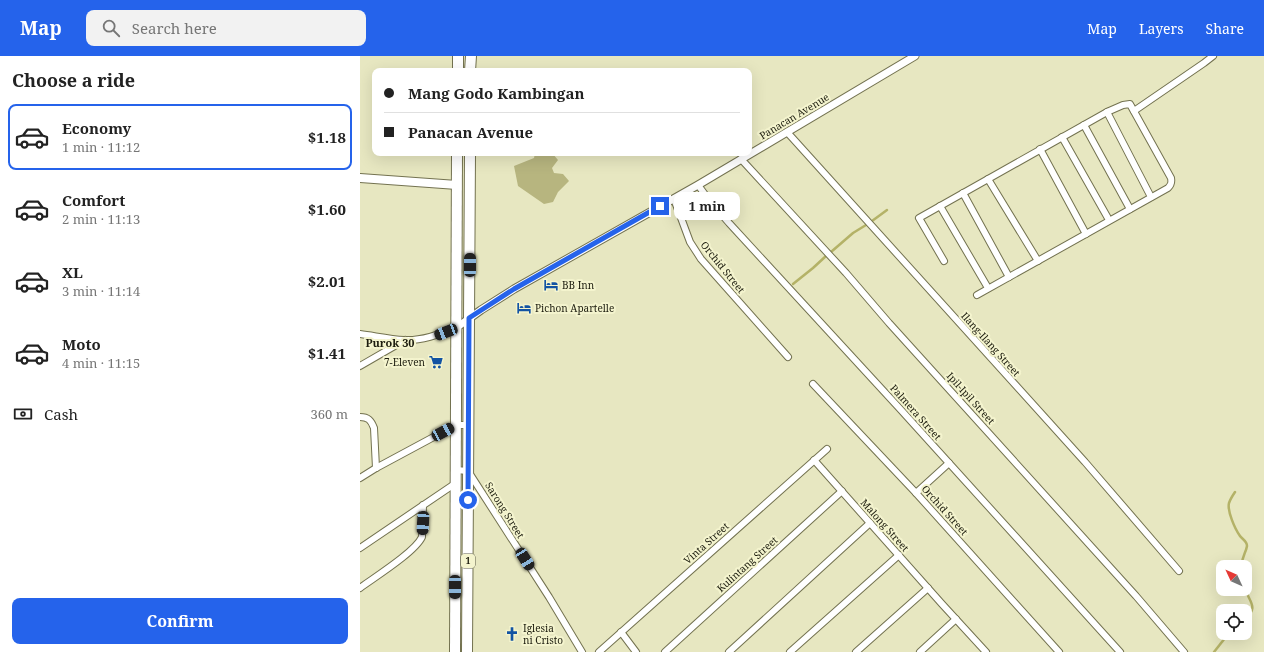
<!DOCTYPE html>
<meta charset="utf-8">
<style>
body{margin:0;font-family:"Noto Serif",serif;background:#f2f2f2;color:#222;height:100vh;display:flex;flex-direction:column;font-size:15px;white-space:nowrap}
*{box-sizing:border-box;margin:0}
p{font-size:13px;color:#767676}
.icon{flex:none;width:22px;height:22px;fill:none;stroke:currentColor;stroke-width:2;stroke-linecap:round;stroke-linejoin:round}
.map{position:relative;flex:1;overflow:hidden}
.panel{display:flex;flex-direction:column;background:#fff;width:360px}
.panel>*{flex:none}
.hud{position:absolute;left:12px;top:12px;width:380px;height:88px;border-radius:8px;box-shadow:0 4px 16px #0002;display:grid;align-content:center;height:88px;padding:0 12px;background:#fff}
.needle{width:26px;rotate:314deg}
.controls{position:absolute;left:856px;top:504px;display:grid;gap:8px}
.controls a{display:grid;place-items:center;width:36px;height:36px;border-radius:8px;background:#fff;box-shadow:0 4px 16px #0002;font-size:20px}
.end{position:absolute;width:18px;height:18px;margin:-9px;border:5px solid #2563eb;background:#fff;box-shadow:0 0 0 2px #fff}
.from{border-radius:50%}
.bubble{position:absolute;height:28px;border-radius:8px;background:#fff;box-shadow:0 4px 16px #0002;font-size:13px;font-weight:700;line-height:28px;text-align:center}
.car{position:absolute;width:12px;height:24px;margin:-12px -6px;border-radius:5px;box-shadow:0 0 3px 1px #0007;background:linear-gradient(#222 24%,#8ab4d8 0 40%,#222 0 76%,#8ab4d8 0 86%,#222 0)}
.hud b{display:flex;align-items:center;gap:14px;height:38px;font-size:15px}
.hud b+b{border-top:1px solid #e0e0e0}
.hud i{width:10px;height:10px;background:#222}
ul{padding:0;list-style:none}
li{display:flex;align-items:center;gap:12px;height:66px;margin:0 8px 6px;padding:0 4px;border:2px solid transparent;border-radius:8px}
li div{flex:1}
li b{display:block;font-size:15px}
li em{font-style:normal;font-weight:700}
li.selected{border-color:#2563eb}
li>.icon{width:36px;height:36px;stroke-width:1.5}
h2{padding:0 12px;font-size:18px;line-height:48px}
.pay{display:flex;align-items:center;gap:10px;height:44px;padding:0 12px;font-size:15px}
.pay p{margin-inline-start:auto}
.cta{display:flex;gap:8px;margin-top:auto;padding:8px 12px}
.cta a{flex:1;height:46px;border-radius:8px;background:#2563eb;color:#fff;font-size:16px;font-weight:700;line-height:46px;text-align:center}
header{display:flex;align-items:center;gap:24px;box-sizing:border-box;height:56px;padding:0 20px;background:#2563eb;color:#fff}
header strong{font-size:19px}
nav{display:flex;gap:22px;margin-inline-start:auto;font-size:14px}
.search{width:280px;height:36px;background:#f2f2f2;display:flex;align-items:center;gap:10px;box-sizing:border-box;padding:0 14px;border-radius:8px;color:#767676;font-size:15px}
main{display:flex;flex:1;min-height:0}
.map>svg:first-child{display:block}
.green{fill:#b7b57f}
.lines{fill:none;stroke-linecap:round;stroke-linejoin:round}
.stream{stroke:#b4b267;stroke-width:2.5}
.minor-casing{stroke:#737250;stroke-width:8}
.tertiary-casing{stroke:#737250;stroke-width:9}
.secondary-casing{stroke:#737250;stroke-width:10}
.trunk-casing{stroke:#737250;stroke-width:12}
.minor{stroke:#fff;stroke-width:6}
.tertiary{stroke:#fff;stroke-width:7}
.secondary{stroke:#fff;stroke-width:8}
.trunk{stroke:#fff;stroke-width:10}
.route{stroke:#2563eb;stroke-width:5}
.labels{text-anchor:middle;stroke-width:4;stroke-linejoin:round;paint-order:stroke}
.shield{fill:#f4f4ce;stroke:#5d5d48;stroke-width:1}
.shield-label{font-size:9px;font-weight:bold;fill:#1c1c0e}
.street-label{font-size:10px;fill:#1c1c0e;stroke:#f4f4ce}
.poi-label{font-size:10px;fill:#1c1c0e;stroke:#f4f4ce;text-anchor:start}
.neighbourhood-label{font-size:11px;font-weight:bold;fill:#1c1c0e;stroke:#f4f4ce}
</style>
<header>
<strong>Map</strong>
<div class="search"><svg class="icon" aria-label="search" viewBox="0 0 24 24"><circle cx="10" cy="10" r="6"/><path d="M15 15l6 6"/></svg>Search here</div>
<nav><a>Map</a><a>Layers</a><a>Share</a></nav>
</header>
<main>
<section class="panel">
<h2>Choose a ride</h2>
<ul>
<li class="selected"><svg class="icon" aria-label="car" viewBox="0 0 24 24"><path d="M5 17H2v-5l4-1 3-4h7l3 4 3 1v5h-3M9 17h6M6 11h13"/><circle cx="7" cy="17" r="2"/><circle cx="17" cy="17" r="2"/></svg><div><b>Economy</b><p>1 min · 11:12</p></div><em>$1.18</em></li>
<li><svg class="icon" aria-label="car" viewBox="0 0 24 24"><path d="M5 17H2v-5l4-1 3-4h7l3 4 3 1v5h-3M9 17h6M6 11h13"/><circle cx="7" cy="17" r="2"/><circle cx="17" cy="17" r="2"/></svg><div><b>Comfort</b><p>2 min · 11:13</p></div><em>$1.60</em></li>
<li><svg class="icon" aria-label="car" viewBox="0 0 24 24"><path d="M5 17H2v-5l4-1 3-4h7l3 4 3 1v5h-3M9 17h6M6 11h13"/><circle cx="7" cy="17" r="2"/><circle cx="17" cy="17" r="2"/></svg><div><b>XL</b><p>3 min · 11:14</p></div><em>$2.01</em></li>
<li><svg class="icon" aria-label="car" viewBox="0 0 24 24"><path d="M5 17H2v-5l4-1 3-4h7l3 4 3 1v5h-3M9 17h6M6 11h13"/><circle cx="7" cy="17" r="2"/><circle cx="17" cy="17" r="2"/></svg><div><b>Moto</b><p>4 min · 11:15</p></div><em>$1.41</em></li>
</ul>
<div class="pay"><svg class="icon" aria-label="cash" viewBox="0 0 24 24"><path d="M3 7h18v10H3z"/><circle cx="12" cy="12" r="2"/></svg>Cash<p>360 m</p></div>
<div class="cta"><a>Confirm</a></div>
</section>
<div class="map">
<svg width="904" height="596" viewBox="0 0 904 596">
<rect width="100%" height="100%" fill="#e7e7c1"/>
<path class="green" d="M175,97H192L198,104L192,112L194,117L203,118L209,125L198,136L193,146L184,148L158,130L154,110L174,102Z"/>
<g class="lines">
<g class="stream">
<path d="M512,165L527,154"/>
<path d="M471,196L493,177L506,169"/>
<path d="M433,228L453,212L466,200"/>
<path d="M875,436C873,439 870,444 869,447C867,455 875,473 880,480C882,483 887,485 887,490C886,497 881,501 882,511"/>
<path d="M885,532C888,545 900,551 885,563"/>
<path d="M854,596L869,577"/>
</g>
<defs>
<g id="minor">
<path d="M774,55L844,7L853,0"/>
<path d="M747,56L791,141"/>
<path d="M724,69L770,153"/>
<path d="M427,76L725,406L819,515"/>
<path d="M702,81L749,164"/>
<path d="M680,93L726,178"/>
<path d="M381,103L486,217L529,267L776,540L824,596"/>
<path d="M628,123L678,205"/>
<path d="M338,129L349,144L369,167L541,354L760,596"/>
<path d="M603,137L649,221"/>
<path d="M314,143L330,186L341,203L428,301"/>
<path d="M580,150L628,232"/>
<path d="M584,205L559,162L747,56L763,49L770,48L771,50L811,122C812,127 811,129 808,132L617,239"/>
<path d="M0,278C15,280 30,283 44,284C62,285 80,278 96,272"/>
<path d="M0,310L45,284"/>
<path d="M453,328L556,437L699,596"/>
<path d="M0,361C8,361 11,364 14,372L16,412"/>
<path d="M454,404L582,548L626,596"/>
<path d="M96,414L108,415L189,541L222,596"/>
<path d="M0,422L16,412L96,369H109"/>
<path d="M556,437L589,407"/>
<path d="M0,492L96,427"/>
<path d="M0,532C15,521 55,496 62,481L63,449"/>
<path d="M261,576L276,596"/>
<path d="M239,596L467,393"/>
<path d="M305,596L482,435"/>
<path d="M369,596L510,467"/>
<path d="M430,596L539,499"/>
<path d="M496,596L568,532"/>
<path d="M560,596L596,563"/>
</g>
<path id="tertiary" d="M96,272L121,254L154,233L338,129L555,0"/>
<path id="secondary" d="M0,122L97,129"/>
<g id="trunk">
<path d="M98,15V0"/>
<path d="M110,15L111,0"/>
<path d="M95,596L97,97"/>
<path d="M107,596L110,97"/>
</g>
</defs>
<use href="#minor" class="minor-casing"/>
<use href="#tertiary" class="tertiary-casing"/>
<use href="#secondary" class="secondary-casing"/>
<use href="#trunk" class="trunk-casing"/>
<use href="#minor" class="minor"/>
<use href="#tertiary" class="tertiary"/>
<use href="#secondary" class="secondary"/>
<use href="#trunk" class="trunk"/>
</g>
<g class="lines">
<path class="route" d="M108,444L109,262L154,233L300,150"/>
</g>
<defs>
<symbol id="hotel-bare" viewBox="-9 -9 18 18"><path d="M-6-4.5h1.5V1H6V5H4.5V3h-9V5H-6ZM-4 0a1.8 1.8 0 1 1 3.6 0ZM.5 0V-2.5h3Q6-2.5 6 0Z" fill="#1253a3" stroke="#f4f4ce" stroke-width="2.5" paint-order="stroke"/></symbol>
<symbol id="supermarket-bare" viewBox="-9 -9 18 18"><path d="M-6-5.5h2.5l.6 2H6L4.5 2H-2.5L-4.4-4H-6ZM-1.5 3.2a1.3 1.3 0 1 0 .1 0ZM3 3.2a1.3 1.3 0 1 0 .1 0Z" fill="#1253a3" stroke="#f4f4ce" stroke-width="2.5" paint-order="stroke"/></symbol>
<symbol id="church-bare" viewBox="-9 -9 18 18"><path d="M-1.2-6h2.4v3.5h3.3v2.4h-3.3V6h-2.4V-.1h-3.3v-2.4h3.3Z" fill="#1253a3" stroke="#f4f4ce" stroke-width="2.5" paint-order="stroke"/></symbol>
</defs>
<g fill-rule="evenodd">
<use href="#hotel-bare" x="181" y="219" width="20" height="20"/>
<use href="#hotel-bare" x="154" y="242" width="20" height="20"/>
<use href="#supermarket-bare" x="66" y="296" width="20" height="20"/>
<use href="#church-bare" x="142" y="568" width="20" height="20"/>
</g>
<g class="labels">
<rect class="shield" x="101" y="498" width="14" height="14" rx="3"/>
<g class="shield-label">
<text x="108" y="508">1</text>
</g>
<g class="street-label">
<text transform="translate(434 60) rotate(-31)" y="4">Panacan Avenue</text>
<text transform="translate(363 211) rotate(51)" y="4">Orchid Street</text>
<text transform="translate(631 288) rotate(48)" y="4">Ilang-Ilang Street</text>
<text transform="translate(611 342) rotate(48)" y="4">Ipil-Ipil Street</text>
<text transform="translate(556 356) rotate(48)" y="4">Palmera Street</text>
<text transform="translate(145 454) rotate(58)" y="4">Sarong Street</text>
<text transform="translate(585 454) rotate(48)" y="4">Orchid Street</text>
<text transform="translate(525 469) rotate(48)" y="4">Malong Street</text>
<text transform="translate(346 487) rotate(-42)" y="4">Vinta Street</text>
<text transform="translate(387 508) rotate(-42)" y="4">Kulintang Street</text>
</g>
<g class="poi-label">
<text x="202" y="233">BB Inn</text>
<text x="175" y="256">Pichon Apartelle</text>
<text x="65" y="310" text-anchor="end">7-Eleven</text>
<text x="163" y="576">Iglesia<tspan x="163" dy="12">ni Cristo</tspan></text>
</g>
<g class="neighbourhood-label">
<text x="30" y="291">Purok 30</text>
</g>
</g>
</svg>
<div class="controls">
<a><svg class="needle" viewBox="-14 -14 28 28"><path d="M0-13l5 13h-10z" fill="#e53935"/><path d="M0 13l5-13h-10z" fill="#767676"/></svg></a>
<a><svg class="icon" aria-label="locate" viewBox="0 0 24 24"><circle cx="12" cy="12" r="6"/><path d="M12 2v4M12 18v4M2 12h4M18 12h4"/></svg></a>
</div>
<i class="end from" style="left:108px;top:444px"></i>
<i class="end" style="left:300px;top:150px"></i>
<div class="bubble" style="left:314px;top:136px;width:66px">1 min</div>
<i class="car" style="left:110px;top:209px;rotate:0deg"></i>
<i class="car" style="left:86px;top:276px;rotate:249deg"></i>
<i class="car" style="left:83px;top:376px;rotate:62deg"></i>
<i class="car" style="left:63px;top:467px;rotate:183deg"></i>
<i class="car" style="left:165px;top:503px;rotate:148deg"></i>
<i class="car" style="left:95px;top:531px;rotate:180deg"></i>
<div class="hud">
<b><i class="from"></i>Mang Godo Kambingan</b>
<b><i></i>Panacan Avenue</b>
</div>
</div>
</main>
